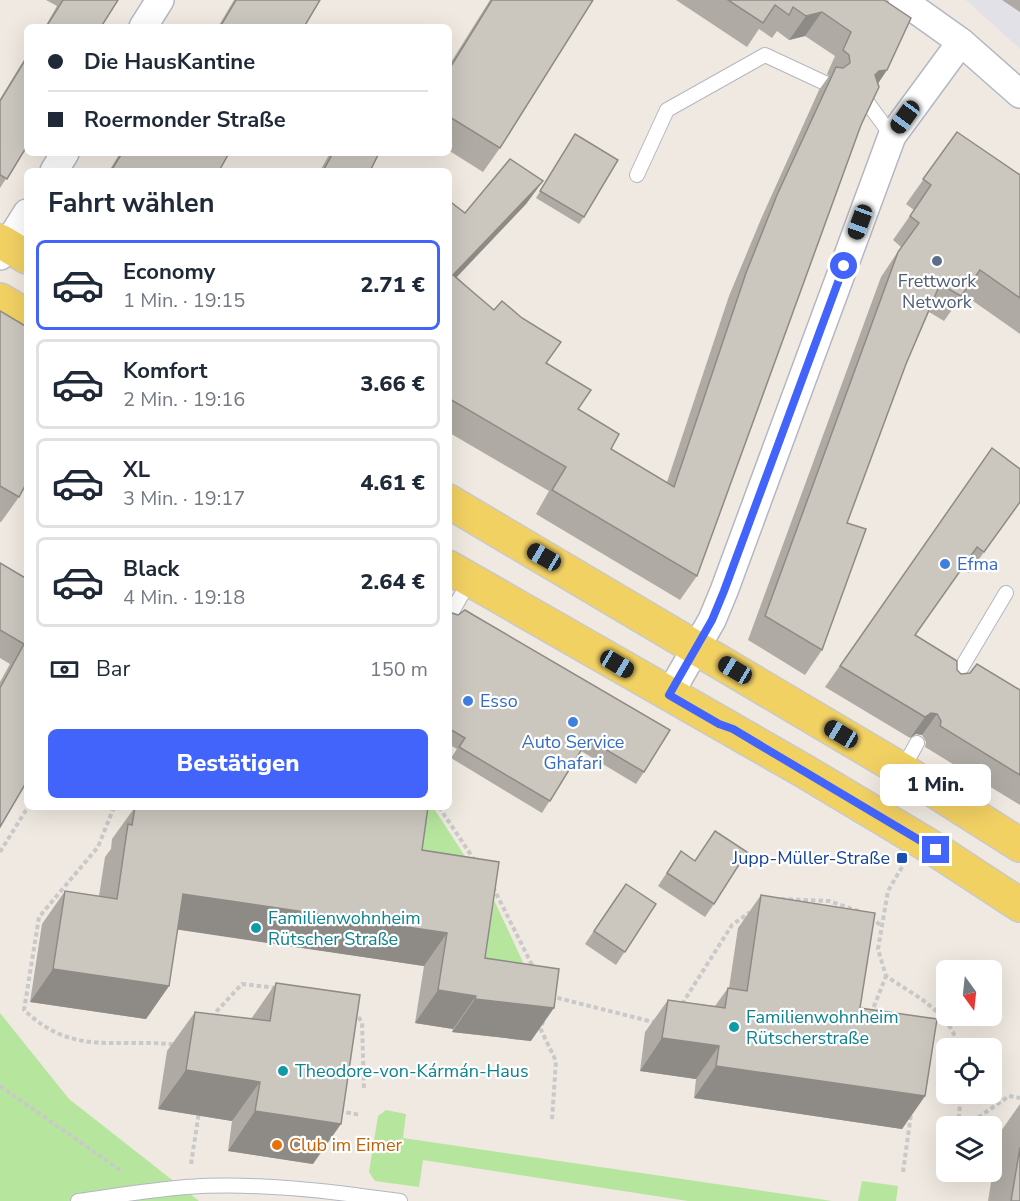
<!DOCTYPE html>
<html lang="de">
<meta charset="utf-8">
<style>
body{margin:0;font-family:"Nunito Sans",sans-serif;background:#f6f6f7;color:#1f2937;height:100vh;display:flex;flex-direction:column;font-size:22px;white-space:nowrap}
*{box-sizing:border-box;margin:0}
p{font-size:20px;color:#747a83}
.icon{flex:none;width:33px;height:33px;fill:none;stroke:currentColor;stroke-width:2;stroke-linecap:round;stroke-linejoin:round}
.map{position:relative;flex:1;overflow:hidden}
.sheet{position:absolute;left:24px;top:168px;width:428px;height:642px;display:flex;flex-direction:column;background:#fff;border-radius:9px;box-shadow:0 6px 24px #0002}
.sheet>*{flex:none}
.top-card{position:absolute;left:24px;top:24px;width:428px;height:132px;border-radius:9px;box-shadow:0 6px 24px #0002;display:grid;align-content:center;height:132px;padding:0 24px;background:#fff}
.needle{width:39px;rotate:165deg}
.controls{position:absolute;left:936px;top:960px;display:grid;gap:12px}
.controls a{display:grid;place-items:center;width:66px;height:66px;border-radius:9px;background:#fff;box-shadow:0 6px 24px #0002;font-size:30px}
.end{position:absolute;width:27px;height:27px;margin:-14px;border:8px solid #4264fb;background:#fff;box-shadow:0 0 0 3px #fff}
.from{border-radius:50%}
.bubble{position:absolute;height:42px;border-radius:9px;background:#fff;box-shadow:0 6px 24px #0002;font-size:20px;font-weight:800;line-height:42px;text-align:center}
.car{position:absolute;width:18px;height:36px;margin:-18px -9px;border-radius:8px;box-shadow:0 0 4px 2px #0007;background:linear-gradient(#222 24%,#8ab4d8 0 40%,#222 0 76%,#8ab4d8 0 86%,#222 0)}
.top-card b{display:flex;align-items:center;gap:21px;height:57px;font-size:22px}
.top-card b+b{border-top:2px solid #e0e1e3}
.top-card i{width:15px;height:15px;background:#1f2937}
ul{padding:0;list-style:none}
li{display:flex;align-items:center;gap:18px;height:90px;margin:0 12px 9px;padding:0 12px;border:3px solid #e0e1e3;border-radius:9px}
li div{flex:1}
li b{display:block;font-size:22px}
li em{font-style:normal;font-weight:800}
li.current{border-color:#4264fb}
li>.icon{width:54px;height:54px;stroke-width:1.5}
h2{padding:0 24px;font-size:27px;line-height:72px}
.pay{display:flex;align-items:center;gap:15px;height:66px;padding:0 24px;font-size:22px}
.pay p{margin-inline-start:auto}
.cta{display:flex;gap:12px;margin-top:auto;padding:12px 24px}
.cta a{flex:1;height:69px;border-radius:9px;background:#4264fb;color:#fff;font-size:24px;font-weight:800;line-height:69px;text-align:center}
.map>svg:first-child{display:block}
.industrial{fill:#e3e1e8}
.green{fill:#b6e59e}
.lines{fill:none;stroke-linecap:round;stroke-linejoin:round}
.lane-casing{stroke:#b4b7c1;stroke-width:16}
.street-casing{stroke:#b4b7c1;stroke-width:30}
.primary-casing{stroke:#c9c9c9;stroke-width:36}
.path{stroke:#c9c9c9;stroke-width:4;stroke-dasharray:4.5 3;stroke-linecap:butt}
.lane{stroke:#fff;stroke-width:14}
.street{stroke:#fff;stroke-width:27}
.primary{stroke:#f2d163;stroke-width:33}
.wall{fill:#afaba4}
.shaded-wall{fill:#8e8b86}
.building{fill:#cbc7bf;stroke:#8e8b86;stroke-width:1.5}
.route{stroke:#4264fb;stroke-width:8}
.service-dot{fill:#5c6f8a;stroke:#fff;stroke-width:2}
.shop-dot{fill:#3f7fe0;stroke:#fff;stroke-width:2}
.transit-dot{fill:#1a4fb4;stroke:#fff;stroke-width:2}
.culture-dot{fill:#0f9aa8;stroke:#fff;stroke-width:2}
.food-dot{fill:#e8710a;stroke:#fff;stroke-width:2}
.labels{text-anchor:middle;stroke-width:4.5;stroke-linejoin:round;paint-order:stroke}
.service-label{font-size:18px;fill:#4e5e75;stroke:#fff}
.shop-label{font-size:18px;fill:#366cbe;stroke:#fff;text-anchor:start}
.transit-label{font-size:18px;fill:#164399;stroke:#fff;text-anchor:end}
.culture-label{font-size:18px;fill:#0d838f;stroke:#fff;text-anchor:start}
.food-label{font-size:18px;fill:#c56008;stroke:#fff;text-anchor:start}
</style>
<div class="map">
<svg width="1020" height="1201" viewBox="0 0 1020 1201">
<rect width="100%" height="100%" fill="#efe9e1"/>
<path class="industrial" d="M966,0H1020V49Z"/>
<g class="green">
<path d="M424,807H433L483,884L415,874Z"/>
<path d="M494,900L535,988L482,981Z"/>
<path d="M0,1013L69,1099L199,1201H0Z"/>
<path d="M386,1110L406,1114L403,1138L832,1201H688L423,1160L419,1187L375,1181L369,1172L378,1116Z"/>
<path d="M862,1181L898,1186L896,1201H858Z"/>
</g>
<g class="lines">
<defs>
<g id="lane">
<path d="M867,102L892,136"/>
<path d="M637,175L667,110L765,55L825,83"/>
<path d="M449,617L470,580"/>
<path d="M950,687L1006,593"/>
<path d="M902,770L917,743"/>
<path d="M78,1201C114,1196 150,1190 186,1187C257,1182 330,1191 400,1201"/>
</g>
<g id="street">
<path d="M902,0L961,42L1020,94"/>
<path d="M143,27L160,0"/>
<path d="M54,171L65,153"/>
<path d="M0,256L27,213"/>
<path d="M669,695L712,620L724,591L892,136L961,42"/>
</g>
<g id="primary">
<path d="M0,241L27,257"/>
<path d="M0,300L27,316"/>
<path d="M448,501L902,770L1020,845"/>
<path d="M448,567L804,771L936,850L1020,905"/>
</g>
</defs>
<use href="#lane" class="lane-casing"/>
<use href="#street" class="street-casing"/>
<use href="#primary" class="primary-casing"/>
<g class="path">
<path d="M114,807L98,847L39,917L24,1010C75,1058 116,1037 177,1045"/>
<path d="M439,807L475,861"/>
<path d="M0,852L28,807"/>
<path d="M902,867L888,891L878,949L886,976C915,996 950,1011 959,1048"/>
<path d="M493,887L534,969"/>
<path d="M781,899L829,901L861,912"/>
<path d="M870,918L882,926"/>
<path d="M550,996L657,1023"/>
<path d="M682,1004L732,925L750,912"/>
<path d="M354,1011L362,1022L364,1091"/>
<path d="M871,1014L886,976"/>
<path d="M215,1019L216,1012L242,984L277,988"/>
<path d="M543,1021L541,1030L556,1061L552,1120"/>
<path d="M0,1086L120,1170"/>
<path d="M339,1111L360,1115"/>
<path d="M958,1126L961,1094"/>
<path d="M966,1126L1009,1096L1020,1098"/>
<path d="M191,1164L199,1112"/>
<path d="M903,1172L911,1114"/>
<path d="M952,1179L953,1172"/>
</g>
<use href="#lane" class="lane"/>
<use href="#street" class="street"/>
<use href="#primary" class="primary"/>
</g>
<g class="wall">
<path d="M46,0H118L101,27H45L57,6Z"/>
<path d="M234,0H320L304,27H218Z"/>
<path d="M490,0H592L500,148L483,172L448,150V67Z"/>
<path d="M676,0H884L887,70L878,83L861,125L697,576L680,600L536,514L549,491L448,432V200L465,213L543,181L526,204L457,277L546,363L578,409L611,449L667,482L729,296L761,219L819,90L829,76L827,74L835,56L805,36L789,40L777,31L772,38L759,29L747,47Z"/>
<path d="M1002,0H1020V12Z"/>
<path d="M27,55V146L0,188V99Z"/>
<path d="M957,132L1020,175V334L963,294L944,321L929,312L906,364L847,523L822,650L805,675L748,640L881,277L901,247L893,240L914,210L906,204Z"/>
<path d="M575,134L584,217L579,224L536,198Z"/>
<path d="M120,153H229L219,171H109Z"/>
<path d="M330,153H379L370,171H320Z"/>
<path d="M0,311L19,497L1,522H0Z"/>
<path d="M992,448L1020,502L969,573L962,568L915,635L961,674L1020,690V805L925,747L926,742L922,735L916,734L910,738L825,687Z"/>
<path d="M0,563L27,579V781L0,827V682L10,664L0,658Z"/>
<path d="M448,607L452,613L644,772L636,784L581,751L542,813L451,758L457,749L448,744Z"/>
<path d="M135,807H428L422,850L485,958L531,1041L452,1032L453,1029L415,1023L424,966L177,929L169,986L146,1019L30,1002L42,924L65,891L99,896L105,857L111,849L112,839Z"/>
<path d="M681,851L714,904L705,917L658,886Z"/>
<path d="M761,895L860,1008L925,1096L902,1129L694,1098L696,1079L640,1071L645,1032L668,1000L715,1006L728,988H729L738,928Z"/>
<path d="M617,896L656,904L616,965L585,944Z"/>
<path d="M276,983L313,1164L228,1151L232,1121L158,1109L167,1051L195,1012L251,1019Z"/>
<path d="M1020,1104V1201H988L999,1134Z"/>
</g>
<g class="shaded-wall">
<path d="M822,12L805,36L789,40L806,16Z"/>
<path d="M887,70L871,94H862L879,71Z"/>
<path d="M543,181L526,204L448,286L453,275Z"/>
<path d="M931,713L937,714L922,735L916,734L910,738L925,717Z"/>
<path d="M183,894L447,933L424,966L160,927Z"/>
<path d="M53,969L169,986L146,1019L30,1002Z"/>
<path d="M438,990L476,996L453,1029L415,1023Z"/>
<path d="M475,999L554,1008L531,1041L452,1032Z"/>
<path d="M662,1038L719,1046L696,1079L640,1071Z"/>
<path d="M716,1066L925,1096L902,1129L694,1098Z"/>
<path d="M186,1070L260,1082L232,1121L158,1109Z"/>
<path d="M255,1111L341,1124L313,1164L228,1151Z"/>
</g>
<g class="building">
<path d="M63,0H118L101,27H46Z"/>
<path d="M236,0H320L304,27H220Z"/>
<path d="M492,0H593L500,148L448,116V71Z"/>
<path d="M728,0H884L911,18L887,70L879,71L875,75L879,87L861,125L697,576L552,490L566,467L448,398V200L465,213L510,159L543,181L453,275L494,310L502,301L522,318L561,342L546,363L591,390L578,409L619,434L611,449L674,487L746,273L777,195L836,67L843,68L850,63L849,55L843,50L851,32L822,12L806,16L793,7L789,15L775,5L763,23Z"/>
<path d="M27,57V146L7,179L0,175V101Z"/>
<path d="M957,132L1020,175V298L980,270L961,296L940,284L906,364L847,523L866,529L822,650L765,616L898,252L919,223L910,216L931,185L923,179Z"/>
<path d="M575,134L618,160L584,217L540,191Z"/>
<path d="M122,153H229L219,171H111Z"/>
<path d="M333,153H379L370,171H323Z"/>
<path d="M0,311L27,327V482L19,497L0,486Z"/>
<path d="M992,448L1020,469V502L984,552L977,547L915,635L957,661V670L961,674L970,673L977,664L1020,690V775L940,726L941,721L937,714L931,713L925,717L840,666Z"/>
<path d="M0,563L27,579V781L0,827V688L24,644L0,630Z"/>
<path d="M448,607L452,613L458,615L465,610L475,616L670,730L644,772L588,739L550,801L459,747L465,738L448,728Z"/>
<path d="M135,807L155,809L156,807H428L422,850L499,862L485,958L559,969L554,1008L475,999L476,996L438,990L447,933L183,894L169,986L53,969L65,891L117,899L128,824L132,825Z"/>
<path d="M715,831L747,852L714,904L667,873L681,851L695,861Z"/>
<path d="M626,884L656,904L625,952L594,931Z"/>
<path d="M761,895L875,913L860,1008L937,1019L925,1096L716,1066L719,1046L662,1038L668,1000L725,1008L728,988L747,991Z"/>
<path d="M276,983L360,995L341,1124L255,1111L260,1082L186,1070L195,1012L270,1021Z"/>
<path d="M1020,1147V1201H1011Z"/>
</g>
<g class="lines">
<path class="route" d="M844,266L724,591L712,620L669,695L719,724L733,729L936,850"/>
</g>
<circle class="service-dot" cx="937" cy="261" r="6"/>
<g class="shop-dot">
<circle cx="945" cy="564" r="6"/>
<circle cx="468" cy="701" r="6"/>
<circle cx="573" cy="722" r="6"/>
</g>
<rect class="transit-dot" x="896" y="852" width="12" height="12" rx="3"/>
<g class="culture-dot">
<circle cx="256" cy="928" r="6"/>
<circle cx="734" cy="1027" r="6"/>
<circle cx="283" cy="1071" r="6"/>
</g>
<circle class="food-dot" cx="277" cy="1145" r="6"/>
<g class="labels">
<g class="service-label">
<text x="937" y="287">Frettwork<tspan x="937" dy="21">Network</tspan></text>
</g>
<g class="shop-label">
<text x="957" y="570">Efma</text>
<text x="480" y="707">Esso</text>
<text x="573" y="748" text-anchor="middle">Auto Service<tspan x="573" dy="21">Ghafari</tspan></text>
</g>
<g class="transit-label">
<text x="890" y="864">Jupp-Müller-Straße</text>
</g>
<g class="culture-label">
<text x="268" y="924">Familienwohnheim<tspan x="268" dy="21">Rütscher Straße</tspan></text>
<text x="746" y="1023">Familienwohnheim<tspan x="746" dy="21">Rütscherstraße</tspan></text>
<text x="295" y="1077">Theodore-von-Kármán-Haus</text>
</g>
<g class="food-label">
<text x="289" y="1151">Club im Eimer</text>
</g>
</g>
</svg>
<div class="controls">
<a><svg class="needle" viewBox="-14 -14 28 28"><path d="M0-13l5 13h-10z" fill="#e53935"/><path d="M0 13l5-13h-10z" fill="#747a83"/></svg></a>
<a><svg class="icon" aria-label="locate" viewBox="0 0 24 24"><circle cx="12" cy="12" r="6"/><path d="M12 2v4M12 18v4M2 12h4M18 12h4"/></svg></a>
<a><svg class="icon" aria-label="layers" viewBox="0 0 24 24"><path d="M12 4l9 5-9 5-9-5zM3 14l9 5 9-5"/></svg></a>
</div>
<i class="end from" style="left:844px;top:266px"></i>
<i class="end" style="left:936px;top:850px"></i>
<div class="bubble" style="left:880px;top:764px;width:111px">1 Min.</div>
<i class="car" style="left:905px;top:117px;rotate:216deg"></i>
<i class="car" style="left:860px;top:222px;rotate:200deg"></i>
<i class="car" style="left:544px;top:557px;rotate:300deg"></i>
<i class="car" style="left:617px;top:664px;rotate:121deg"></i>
<i class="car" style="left:735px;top:670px;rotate:301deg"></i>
<i class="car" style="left:841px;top:734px;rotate:301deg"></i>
<div class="top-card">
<b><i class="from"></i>Die HausKantine</b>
<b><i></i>Roermonder Straße</b>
</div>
<section class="sheet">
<h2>Fahrt wählen</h2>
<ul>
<li class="current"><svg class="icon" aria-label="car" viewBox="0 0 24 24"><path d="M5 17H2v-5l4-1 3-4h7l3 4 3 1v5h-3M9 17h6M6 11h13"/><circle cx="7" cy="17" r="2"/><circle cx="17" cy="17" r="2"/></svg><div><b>Economy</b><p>1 Min. · 19:15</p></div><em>2.71 €</em></li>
<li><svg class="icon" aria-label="car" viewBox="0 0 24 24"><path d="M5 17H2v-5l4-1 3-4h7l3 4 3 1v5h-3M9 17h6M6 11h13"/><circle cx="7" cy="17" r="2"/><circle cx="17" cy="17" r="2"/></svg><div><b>Komfort</b><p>2 Min. · 19:16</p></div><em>3.66 €</em></li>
<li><svg class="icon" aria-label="car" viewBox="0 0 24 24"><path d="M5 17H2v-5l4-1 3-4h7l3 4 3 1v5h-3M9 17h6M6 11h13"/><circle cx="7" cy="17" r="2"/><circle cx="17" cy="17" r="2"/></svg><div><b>XL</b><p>3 Min. · 19:17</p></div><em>4.61 €</em></li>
<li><svg class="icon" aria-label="car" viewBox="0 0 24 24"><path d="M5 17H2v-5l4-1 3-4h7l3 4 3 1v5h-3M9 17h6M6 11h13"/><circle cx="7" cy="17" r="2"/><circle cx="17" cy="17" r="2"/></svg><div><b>Black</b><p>4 Min. · 19:18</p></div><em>2.64 €</em></li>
</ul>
<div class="pay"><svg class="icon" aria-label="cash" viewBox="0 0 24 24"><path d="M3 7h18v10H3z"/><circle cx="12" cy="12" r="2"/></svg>Bar<p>150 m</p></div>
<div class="cta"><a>Bestätigen</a></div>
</section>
</div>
